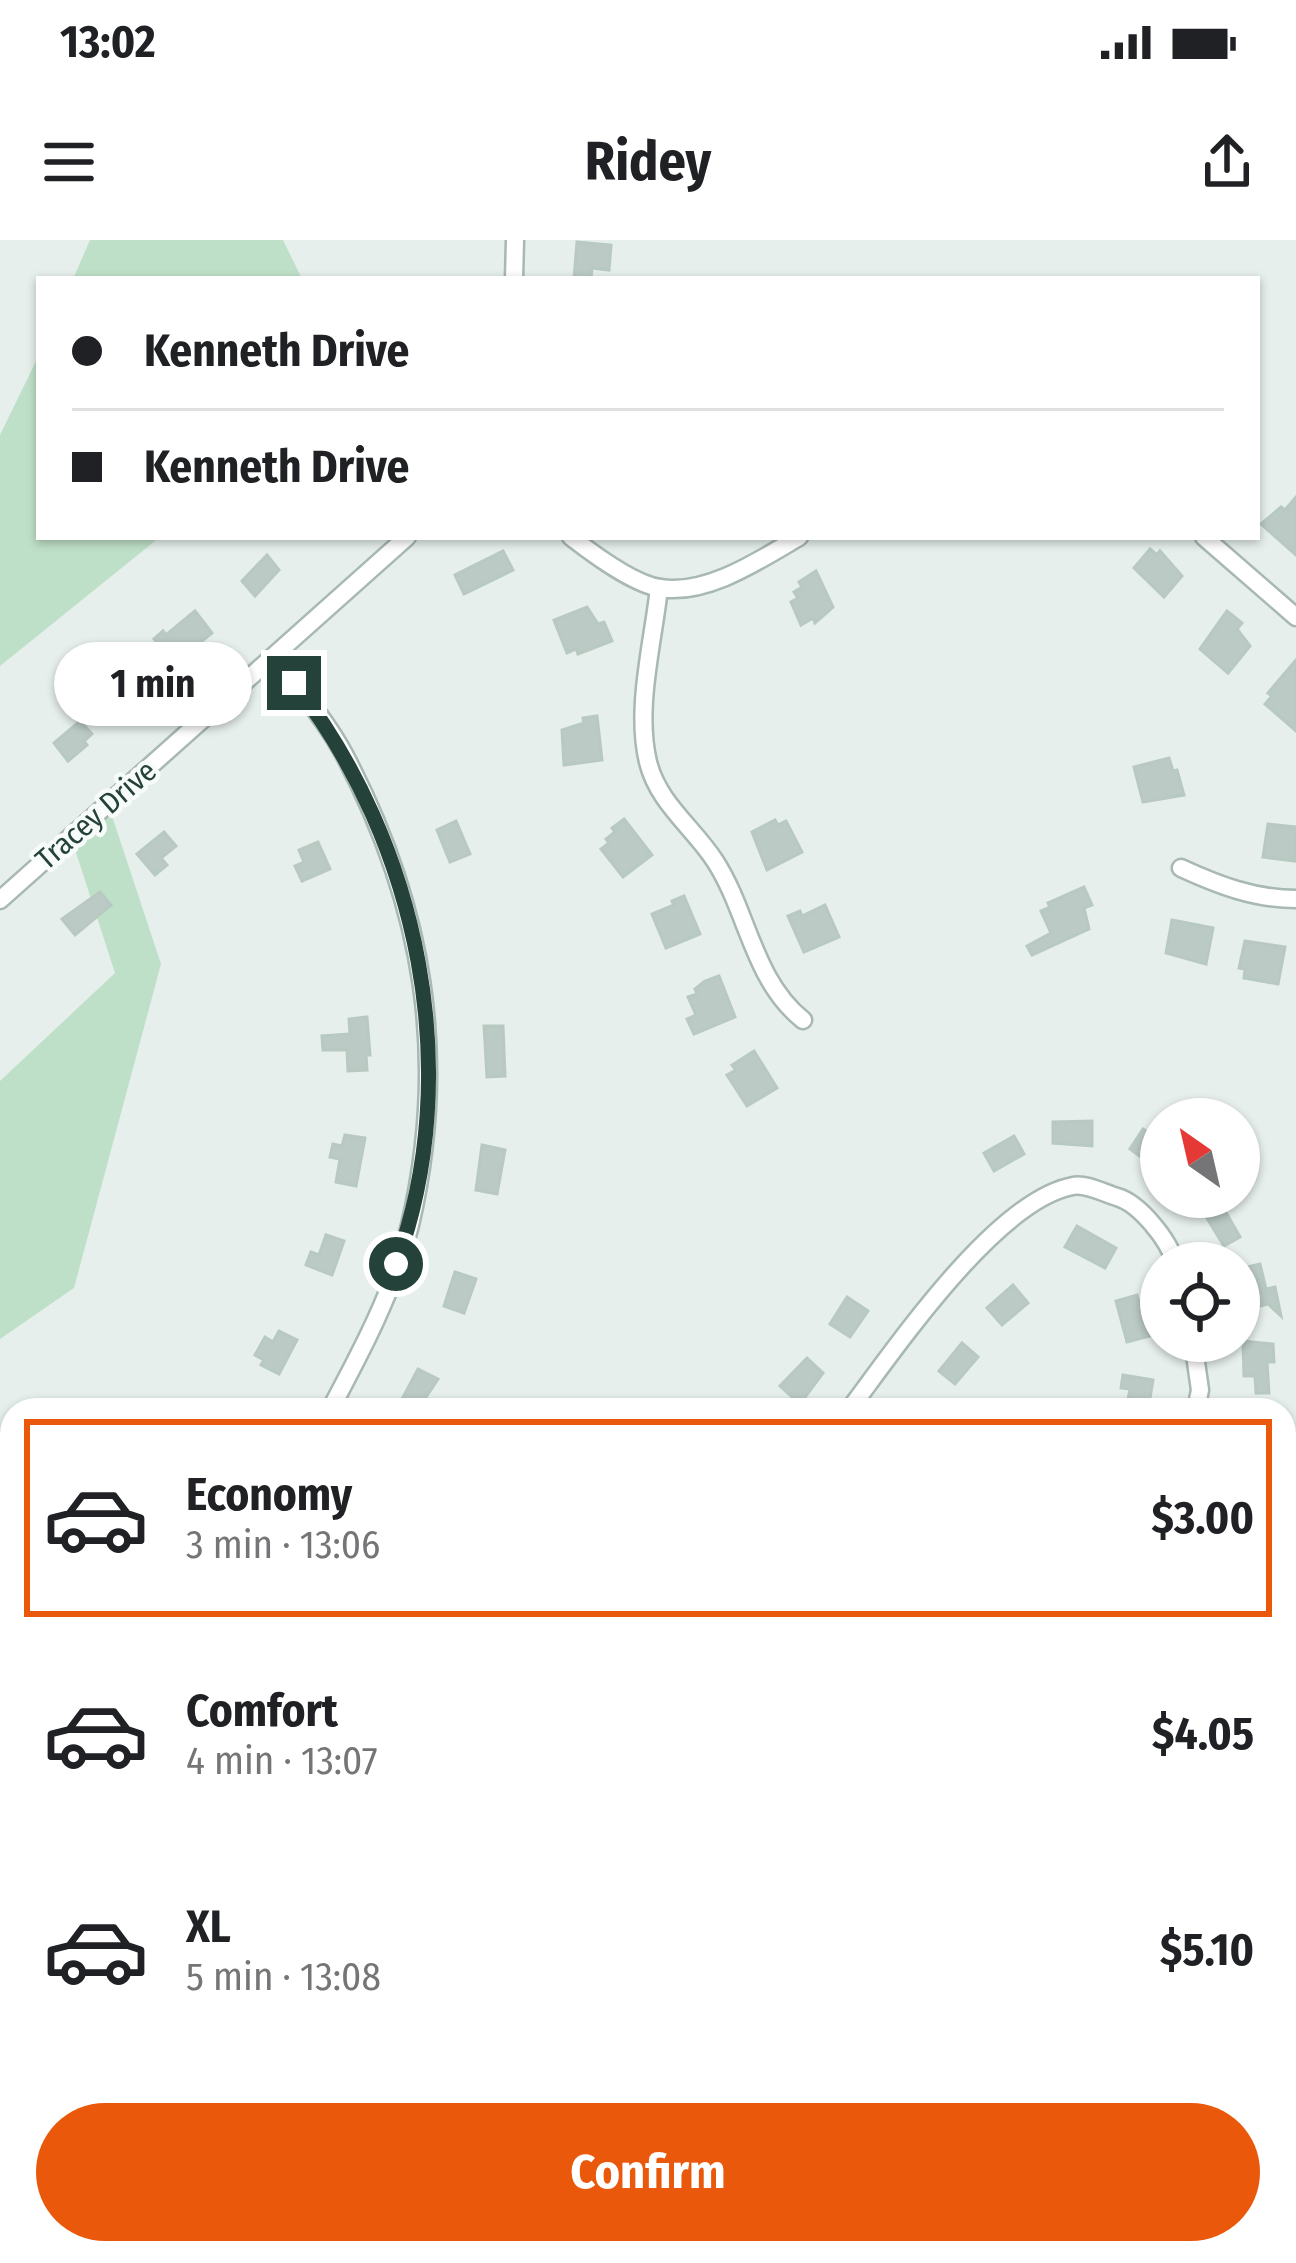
<!DOCTYPE html>
<meta charset="utf-8">
<style>
body{margin:0;font-family:"Fira Sans Condensed",sans-serif;background:#f2f2f2;color:#202124;height:100vh;display:flex;flex-direction:column;font-size:45px;white-space:nowrap}
*{box-sizing:border-box;margin:0}
p{font-size:39px;color:#757577}
.icon{flex:none;width:66px;height:66px;fill:none;stroke:currentColor;stroke-width:2;stroke-linecap:round;stroke-linejoin:round}
.map{position:relative;flex:1;overflow:hidden}
.details{position:absolute;left:0px;top:1158px;width:1296px;height:867px;display:flex;flex-direction:column;background:#fff;border-radius:36px 36px 0 0;box-shadow:0 3px 9px #0004}
.details>*{flex:none}
.guide{position:absolute;left:36px;top:36px;width:1224px;height:264px;border-radius:0px;box-shadow:0 3px 9px #0004;display:grid;align-content:center;height:264px;padding:0 36px;background:#fff}
.needle{width:78px;rotate:326deg}
.buttons{position:absolute;left:1140px;top:858px;display:grid;gap:24px}
.buttons a{display:grid;place-items:center;width:120px;height:120px;border-radius:50%;background:#fff;box-shadow:0 3px 9px #0004;font-size:60px}
.end{position:absolute;width:54px;height:54px;margin:-27px;border:15px solid #24423a;background:#fff;box-shadow:0 0 0 6px #fff}
.from{border-radius:50%}
.bubble{position:absolute;height:84px;border-radius:42px;background:#fff;box-shadow:0 3px 9px #0004;font-size:39px;font-weight:700;line-height:84px;text-align:center}
.guide b{display:flex;align-items:center;gap:42px;height:114px;font-size:45px}
.guide b+b{border-top:3px solid #e0e0e0}
.guide i{width:30px;height:30px;background:#202124}
ul{padding:21px 0 0;list-style:none}
li{display:flex;align-items:center;gap:36px;height:198px;margin:0 24px 18px;padding:0 12px;border:6px solid transparent;border-radius:0px}
li div{flex:1}
li b{display:block;font-size:45px}
li em{font-style:normal;font-weight:700}
li.on{border-color:#ea580c}
li>.icon{width:108px;height:108px;stroke-width:1.5}
.primary-button{display:flex;gap:24px;margin-top:auto;padding:24px 36px}
.primary-button a{flex:1;height:138px;border-radius:72px;background:#ea580c;color:#fff;font-size:48px;font-weight:700;line-height:138px;text-align:center}
.status{display:flex;justify-content:space-between;align-items:center;height:84px;padding:0 60px;background:#fff;direction:ltr}
.status svg{height:33px;fill:currentColor}
header{display:flex;justify-content:space-between;align-items:center;height:156px;padding:0 36px;background:#fff;font-size:54px;font-weight:700}
.map>svg:first-child{display:block}
.green{fill:#bfe0c8}
.building{fill:#bbcac4;stroke:#b8c9c2;stroke-width:3}
.lines{fill:none;stroke-linecap:round;stroke-linejoin:round}
.street-casing{stroke:#a8b8b2;stroke-width:21}
.secondary-casing{stroke:#a4bbb3;stroke-width:28}
.street{stroke:#fff;stroke-width:16}
.secondary{stroke:#fff;stroke-width:24}
.route{stroke:#24423a;stroke-width:15}
.labels{text-anchor:middle;stroke-width:9;stroke-linejoin:round;paint-order:stroke}
.street-label{font-size:30px;fill:#24423a;stroke:#f7fbf9}
</style>
<div class="status"><b>13:02</b><svg viewBox="0 0 49 12"><path d="M0 12V9h3v3zM5 12V6h3v6zM10 12V3h3v9zM15 12V0h3v12zM26 1h20v11H26zM47 4h2v5h-2z"/></svg></div>
<header><svg class="icon" aria-label="menu" viewBox="0 0 24 24"><path d="M4 6h16M4 12h16M4 18h16"/></svg>Ridey<svg class="icon" aria-label="share" viewBox="0 0 24 24"><path d="M12 15V3M7 8l5-5 5 5M5 13v7h14v-7"/></svg></header>
<div class="map">
<svg width="1296" height="2023" viewBox="0 0 1296 2023">
<rect width="100%" height="100%" fill="#e6efeb"/>
<g class="green">
<path d="M90,0H283L302,39H73Z"/>
<path d="M39,115V297H160L0,426V195Z"/>
<path d="M109,567L161,724L74,1048L0,1099V841L115,733L72,600Z"/>
</g>
<g class="building">
<path d="M577,2L611,5L609,30L592,28L591,39H574Z"/>
<path d="M1296,257V315L1261,284L1281,267L1285,270Z"/>
<path d="M1150,309L1157,315L1160,311L1182,336L1164,357L1134,328Z"/>
<path d="M503,311L513,330L464,354L455,335Z"/>
<path d="M267,315L279,330L255,356L242,341Z"/>
<path d="M816,331L833,367L815,383L813,378L801,385L791,362L798,358L794,352L802,347L799,342Z"/>
<path d="M587,367L598,384L604,382L612,401L578,414L576,409L567,413L554,380Z"/>
<path d="M195,371L212,393L173,424L154,399L163,391L166,395Z"/>
<path d="M1227,371L1242,383L1237,389L1250,406L1228,433L1200,409Z"/>
<path d="M1296,420V491L1265,464L1272,456L1268,453Z"/>
<path d="M597,476L602,520L564,525L562,490L584,483L583,478Z"/>
<path d="M80,481L92,494L84,501L87,505L68,521L54,503Z"/>
<path d="M1169,518L1173,531L1177,530L1184,555L1143,562L1134,527Z"/>
<path d="M624,579L652,615L623,637L601,609L609,603L606,599L615,592L612,588Z"/>
<path d="M775,580L778,585L786,581L802,612L767,630L752,592Z"/>
<path d="M456,581L470,614L450,622L437,590Z"/>
<path d="M1268,584L1296,587L1295,621L1263,617Z"/>
<path d="M164,592L176,606L161,618L167,625L155,635L137,614Z"/>
<path d="M318,602L330,629L302,641L295,626L304,622L299,610Z"/>
<path d="M1084,647L1092,665L1084,668L1089,689L1032,715L1027,706L1051,693L1041,671L1050,667L1048,663Z"/>
<path d="M100,652L111,665L75,695L62,679Z"/>
<path d="M684,656L700,694L666,708L652,674L674,665L672,661Z"/>
<path d="M825,665L839,697L804,712L788,676L800,671L802,676Z"/>
<path d="M1172,680L1213,688L1206,724L1166,713Z"/>
<path d="M1245,701L1285,707L1278,744L1244,738L1245,729L1239,728Z"/>
<path d="M719,736L735,777L694,794L687,779L696,775L688,757L697,754L695,749L705,741Z"/>
<path d="M367,777L370,815H366L367,830L348,831L347,810H323L322,796L350,794L349,779Z"/>
<path d="M484,786H503L505,836L487,837Z"/>
<path d="M754,811L777,848L747,866L727,835L736,830L732,825Z"/>
<path d="M1092,881V906L1053,903V882Z"/>
<path d="M1143,889L1161,901V932L1130,909Z"/>
<path d="M345,895L365,898L356,946L336,942L340,919L330,917L333,904L342,906Z"/>
<path d="M1014,896L1024,914L994,931L984,913Z"/>
<path d="M482,905L505,910L497,954L476,950Z"/>
<path d="M1194,957H1217L1240,997L1224,1006Z"/>
<path d="M1077,986L1116,1008L1105,1028L1065,1007Z"/>
<path d="M326,995L344,1001L332,1035L306,1025L311,1012L319,1015Z"/>
<path d="M1260,1024L1266,1049L1275,1047L1281,1076L1268,1064L1239,1071V1029Z"/>
<path d="M455,1032L476,1039L464,1073L444,1066Z"/>
<path d="M1013,1045L1028,1063L1002,1085L987,1068Z"/>
<path d="M1137,1055L1143,1078L1149,1076L1154,1095L1127,1102L1116,1061Z"/>
<path d="M847,1057L868,1071L850,1097L830,1084Z"/>
<path d="M279,1091L297,1100L279,1134L261,1125L264,1120L255,1115L265,1097L273,1102Z"/>
<path d="M1243,1101L1273,1104L1274,1122H1267L1269,1153H1256L1255,1136H1244Z"/>
<path d="M962,1103L978,1117L955,1144L939,1131Z"/>
<path d="M807,1118L823,1133L800,1164L780,1146Z"/>
<path d="M418,1129L438,1139L418,1169L401,1161Z"/>
<path d="M1123,1135L1153,1140L1148,1170H1126L1130,1149L1121,1148Z"/>
</g>
<g class="lines">
<defs>
<g id="street">
<path d="M514,39L515,0"/>
<path d="M571,297C593,314 633,344 660,348C707,356 761,319 799,297"/>
<path d="M1204,297L1296,377"/>
<path d="M659,348C653,403 635,468 648,522C658,563 693,587 715,621C748,672 753,740 803,780"/>
<path d="M274,417C298,448 325,479 344,514C424,666 449,818 410,985C394,1050 361,1112 330,1170"/>
<path d="M1181,628C1218,645 1254,659 1296,659"/>
<path d="M0,660L407,297"/>
<path d="M1193,1101L1200,1150L1196,1170"/>
<path d="M849,1170C895,1109 996,960 1073,946C1085,943 1104,953 1117,957C1139,963 1169,1000 1175,1023"/>
<path d="M0,1489L12,1482"/>
<path d="M68,2013L70,2023"/>
</g>
<g id="secondary">
<path d="M0,1753L12,1754"/>
<path d="M1284,1879L1296,1880"/>
</g>
</defs>
<use href="#street" class="street-casing"/>
<use href="#secondary" class="secondary-casing"/>
<use href="#street" class="street"/>
<use href="#secondary" class="secondary"/>
</g>
<g class="lines">
<path class="route" d="M294,443C419,603 466,832 396,1024"/>
</g>
<g class="labels">
<g class="street-label">
<text transform="translate(96 575) rotate(-41)" y="10">Tracey Drive</text>
</g>
</g>
</svg>
<div class="buttons">
<a><svg class="needle" viewBox="-14 -14 28 28"><path d="M0-13l5 13h-10z" fill="#e53935"/><path d="M0 13l5-13h-10z" fill="#757577"/></svg></a>
<a><svg class="icon" aria-label="locate" viewBox="0 0 24 24"><circle cx="12" cy="12" r="6"/><path d="M12 2v4M12 18v4M2 12h4M18 12h4"/></svg></a>
</div>
<i class="end from" style="left:396px;top:1024px"></i>
<i class="end" style="left:294px;top:443px"></i>
<div class="bubble" style="left:54px;top:402px;width:198px">1 min</div>
<div class="guide">
<b><i class="from"></i>Kenneth Drive</b>
<b><i></i>Kenneth Drive</b>
</div>
<section class="details">
<ul>
<li class="on"><svg class="icon" aria-label="car" viewBox="0 0 24 24"><path d="M5 17H2v-5l4-1 3-4h7l3 4 3 1v5h-3M9 17h6M6 11h13"/><circle cx="7" cy="17" r="2"/><circle cx="17" cy="17" r="2"/></svg><div><b>Economy</b><p>3 min · 13:06</p></div><em>$3.00</em></li>
<li><svg class="icon" aria-label="car" viewBox="0 0 24 24"><path d="M5 17H2v-5l4-1 3-4h7l3 4 3 1v5h-3M9 17h6M6 11h13"/><circle cx="7" cy="17" r="2"/><circle cx="17" cy="17" r="2"/></svg><div><b>Comfort</b><p>4 min · 13:07</p></div><em>$4.05</em></li>
<li><svg class="icon" aria-label="car" viewBox="0 0 24 24"><path d="M5 17H2v-5l4-1 3-4h7l3 4 3 1v5h-3M9 17h6M6 11h13"/><circle cx="7" cy="17" r="2"/><circle cx="17" cy="17" r="2"/></svg><div><b>XL</b><p>5 min · 13:08</p></div><em>$5.10</em></li>
</ul>
<div class="primary-button"><a>Confirm</a></div>
</section>
</div>
